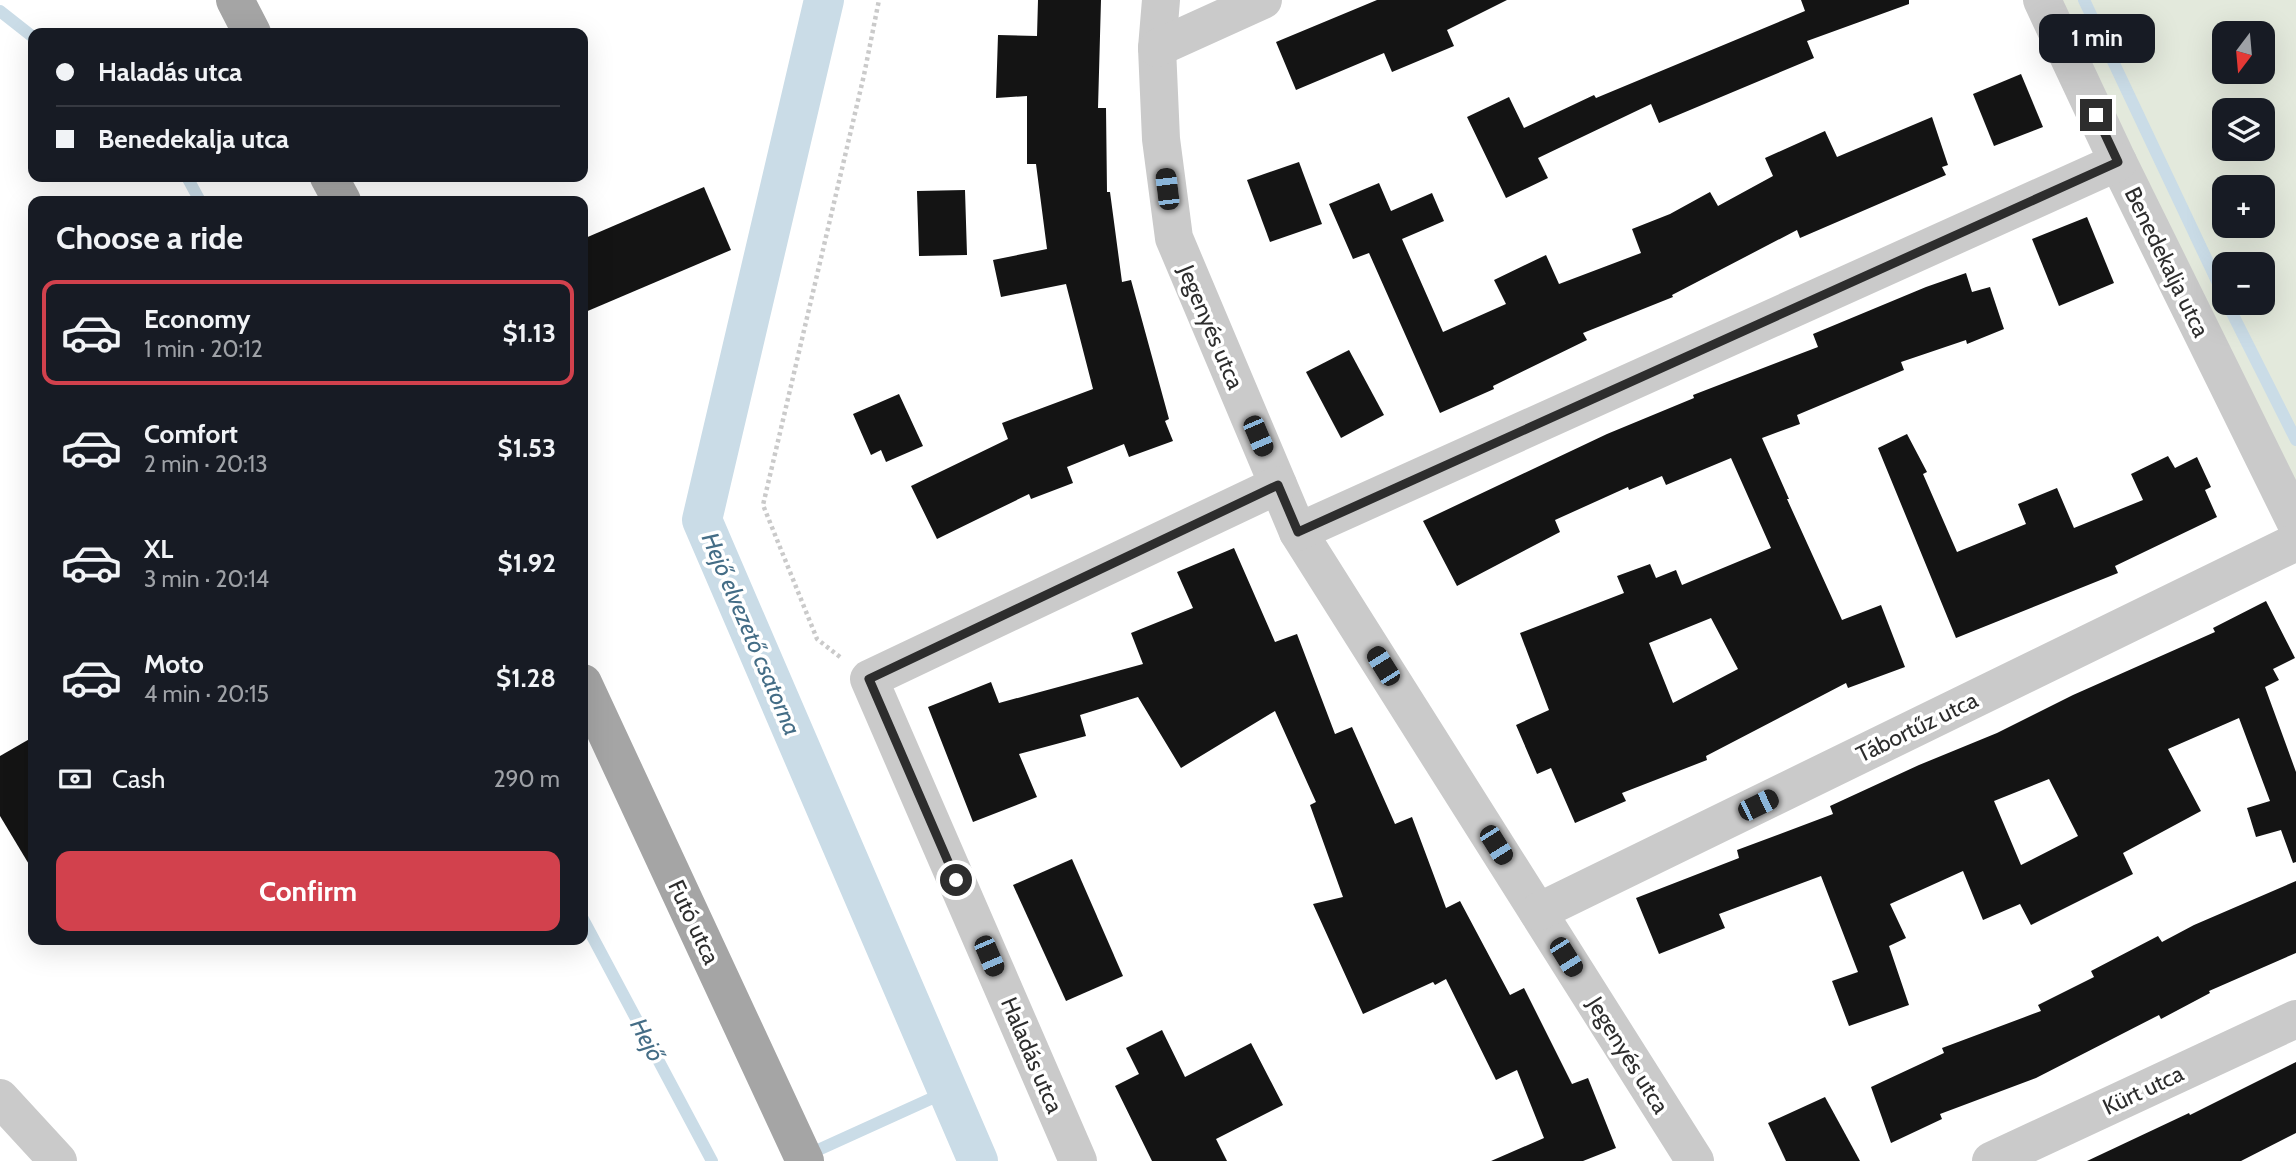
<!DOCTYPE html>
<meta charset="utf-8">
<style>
body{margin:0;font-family:Cabin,sans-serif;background:#20242c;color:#f1f3f6;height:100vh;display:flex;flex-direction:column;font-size:26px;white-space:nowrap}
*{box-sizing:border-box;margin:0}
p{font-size:23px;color:#9ea1a6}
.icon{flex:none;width:38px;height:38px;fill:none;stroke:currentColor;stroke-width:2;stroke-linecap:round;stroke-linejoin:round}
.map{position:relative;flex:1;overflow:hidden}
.drawer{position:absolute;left:28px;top:196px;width:560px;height:749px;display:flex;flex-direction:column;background:#171b24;border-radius:14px;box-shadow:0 7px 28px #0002}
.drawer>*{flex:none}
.hud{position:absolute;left:28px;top:28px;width:560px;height:154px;border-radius:14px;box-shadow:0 7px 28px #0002;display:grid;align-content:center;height:154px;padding:0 28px;background:#171b24}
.needle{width:46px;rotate:196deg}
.tools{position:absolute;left:2212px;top:21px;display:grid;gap:14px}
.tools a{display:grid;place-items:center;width:63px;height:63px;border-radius:14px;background:#171b24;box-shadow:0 7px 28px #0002;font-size:35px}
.end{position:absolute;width:32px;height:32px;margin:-16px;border:9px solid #2d2d2d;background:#fff;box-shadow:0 0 0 4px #fff}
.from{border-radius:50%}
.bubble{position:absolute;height:49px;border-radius:14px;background:#171b24;box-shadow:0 7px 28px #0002;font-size:23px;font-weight:700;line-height:49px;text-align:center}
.car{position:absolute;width:21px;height:42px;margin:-21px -10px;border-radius:9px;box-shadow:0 0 5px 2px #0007;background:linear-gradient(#222 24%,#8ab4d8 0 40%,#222 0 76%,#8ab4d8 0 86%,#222 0)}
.hud b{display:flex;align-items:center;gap:24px;height:66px;font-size:26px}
.hud b+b{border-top:2px solid #363941}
.hud i{width:18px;height:18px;background:#f1f3f6}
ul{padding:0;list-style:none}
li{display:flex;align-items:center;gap:21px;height:105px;margin:0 14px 10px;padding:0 14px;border:4px solid transparent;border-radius:14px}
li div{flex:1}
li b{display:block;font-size:26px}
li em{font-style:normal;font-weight:700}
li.selected{border-color:#d2414d}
li>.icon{width:63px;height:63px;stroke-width:1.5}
h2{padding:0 28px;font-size:32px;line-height:84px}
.pay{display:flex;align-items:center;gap:18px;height:77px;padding:0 28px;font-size:26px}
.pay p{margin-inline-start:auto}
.cta{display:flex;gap:14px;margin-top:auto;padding:14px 28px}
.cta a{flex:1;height:80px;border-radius:14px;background:#d2414d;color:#fff;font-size:28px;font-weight:700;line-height:80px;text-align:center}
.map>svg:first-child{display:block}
.green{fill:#e3e9dc;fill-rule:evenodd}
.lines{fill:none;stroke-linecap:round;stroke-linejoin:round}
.stream{stroke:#cadce7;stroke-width:12}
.canal{stroke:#cadce7;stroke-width:40}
.building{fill:#141414;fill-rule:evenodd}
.path{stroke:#cacaca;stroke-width:4.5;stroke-dasharray:3.5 3.5;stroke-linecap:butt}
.minor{stroke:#cacaca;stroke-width:38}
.major{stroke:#a5a5a5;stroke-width:38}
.route{stroke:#2d2d2d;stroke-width:9}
.labels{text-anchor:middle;stroke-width:7;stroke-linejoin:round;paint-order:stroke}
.street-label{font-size:23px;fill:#2d2d2d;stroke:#fff}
.water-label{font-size:24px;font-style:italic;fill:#446d86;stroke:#fff}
</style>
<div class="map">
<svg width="2296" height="1161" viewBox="0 0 2296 1161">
<rect width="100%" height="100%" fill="#fff"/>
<path class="green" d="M2057,0H2296V503ZM2224,33H2263V72H2224ZM2224,110H2263V149H2224ZM2224,187H2263V226H2224ZM2224,264H2263V303H2224Z"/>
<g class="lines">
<g class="stream">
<path d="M2084,0L2224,296"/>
<path d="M0,11L33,37"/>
<path d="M187,177L200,201"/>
<path d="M2227,303L2296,440"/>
<path d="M583,919L712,1161"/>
<path d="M807,1155L948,1091"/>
</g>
<path class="canal" d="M824,0L702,520L978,1161"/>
</g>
<g class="building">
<path d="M1038,0H1101L1098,108H1106L1107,192H1110L1122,282L1131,280L1169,419L1165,421L1173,441L1129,457L1124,444L1067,467L1073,483L1031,499L1029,494L937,539L911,486L1008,439L1002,423L1093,389L1066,284L1001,297L993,260L1047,249L1036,164H1027V96L996,98L998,35L1037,36Z"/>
<path d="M1377,0H1507L1447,30L1454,46L1392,72L1384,53L1296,90L1276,42Z"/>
<path d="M1801,0H1909V4L1807,41L1814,58L1659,123L1651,104L1538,158L1548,178L1506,198L1467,117L1509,97L1524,128L1594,95L1596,98L1805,11Z"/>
<path d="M2021,74L2043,127L1994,146L1973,94Z"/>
<path d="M1932,117L1948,165L1942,167L1946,175L1800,238L1797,230L1672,295L1673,297L1583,333L1587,340L1493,386L1494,389L1440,413L1369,253L1353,259L1329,204L1379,183L1391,211L1432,193L1444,221L1402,239L1443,332L1506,304L1494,280L1546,255L1559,284L1641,253L1632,229L1670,214L1710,192L1718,206L1773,176L1765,158L1825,131L1837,157Z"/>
<path d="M1299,162L1322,224L1270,242L1247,180Z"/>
<path d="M704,187L731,250L583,313V239Z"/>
<path d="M965,190L967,255L919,256L917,191Z"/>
<path d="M2087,217L2114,283L2059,306L2032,239Z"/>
<path d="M1966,273L1972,292L1990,287L2004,329L1967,344L1966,340L1901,362L1904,370L1797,415L1800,424L1762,438L1789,499H1787L1842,620L1881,605L1905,667L1848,688L1846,683L1706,756L1707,760L1622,793L1626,801L1575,823L1551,768L1537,774L1516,725L1549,710L1520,633L1624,593L1617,576L1650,564L1656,578L1676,570L1682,585L1771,548L1731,458L1666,485L1662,476L1629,490L1628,487L1555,520L1560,532L1457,586L1423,521L1607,434L1694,398L1693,395L1818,347L1813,334L1926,287ZM1711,618L1738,669L1673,703L1649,643Z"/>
<path d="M1349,350L1384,415L1341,438L1306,372Z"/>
<path d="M899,394L923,446L886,462L881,450L871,455L853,414Z"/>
<path d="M1907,434L1927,472L1923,474L1957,552L2026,524L2018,504L2057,488L2074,528L2143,500L2131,474L2168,456L2175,468L2197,457L2211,487L2205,490L2217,517L2115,566L2118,573L1956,638L1878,448Z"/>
<path d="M1234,548L1275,642L1297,634L1335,734L1352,727L1395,824L1412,817L1446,908L1460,901L1510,995L1524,988L1572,1084L1588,1078L1616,1148L1583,1161H1491L1544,1138L1517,1070L1496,1080L1446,979L1435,985L1433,982L1363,1014L1313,904L1343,897L1310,805L1316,802L1275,711L1181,768L1138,697L1080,715L1086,736L1019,754L1037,797L973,822L928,707L991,682L999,703L1143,664L1131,633L1193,608L1177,572Z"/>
<path d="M2266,601L2295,658L2273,669L2279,680L2265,687L2296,772V862L2293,863L2281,830L2256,837L2247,808L2270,801L2239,718L2168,749L2201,811L2123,853L2133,874L2031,925L2020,904L1983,920L1963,871L1890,904L1906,938L1889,946L1909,1005L1849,1026L1832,981L1858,972L1821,876L1719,914L1725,928L1659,954L1636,898L1739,858L1737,850L1833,814L1830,806L1919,765L1997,733L2073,695L2215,632L2213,628ZM2049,779L2078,836L2021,865L1994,801Z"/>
<path d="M33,737V871L0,816V756Z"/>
<path d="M1072,859L1123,976L1066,1001L1013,885Z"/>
<path d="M2296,881V953L2209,991L2210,993L2161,1019L2159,1015L2036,1078L1940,1114L1942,1119L1891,1143L1871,1087L1944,1053L1942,1048L2041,1011L2038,1005L2094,977L2091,971L2158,936L2162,942L2194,925Z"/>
<path d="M1162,1030L1185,1077L1251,1043L1283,1105L1216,1139L1227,1161H1152L1115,1086L1139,1074L1126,1048Z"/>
<path d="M2296,1062V1133L2241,1161H2087L2189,1113L2190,1115Z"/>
<path d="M1825,1097L1860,1161H1786L1768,1123Z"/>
</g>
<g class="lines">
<path class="path" d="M840,657L817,639L763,505L864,75L879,0"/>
<g class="minor">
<path d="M1161,0L1157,48L1161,139L1174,238L1298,532L1695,1161"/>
<path d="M2042,0L2118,162L2296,523"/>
<path d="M1157,48L1263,0"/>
<path d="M1298,532L2118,162"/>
<path d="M1538,912L2296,542"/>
<path d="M0,1098L58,1161"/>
<path d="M1078,1161L869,679L1278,485"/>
<path d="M1991,1161L2296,1019"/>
</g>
<g class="major">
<path d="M235,0L252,33"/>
<path d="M329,177L342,201"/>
<path d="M583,683L805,1161"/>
</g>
</g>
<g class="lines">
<path class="route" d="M956,880L869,679L1278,485L1298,532L2118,162L2096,115"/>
</g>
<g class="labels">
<g class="street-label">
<text transform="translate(2167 262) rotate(64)" y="8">Benedekalja utca</text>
<text transform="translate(1211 327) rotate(67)" y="8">Jegenyés utca</text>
<text transform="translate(1917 727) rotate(-26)" y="8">Tábortűz utca</text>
<text transform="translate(694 922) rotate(65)" y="8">Futó utca</text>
<text transform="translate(1032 1055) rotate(67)" y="8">Haladás utca</text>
<text transform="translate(1628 1055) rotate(58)" y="8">Jegenyés utca</text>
<text transform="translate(2143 1090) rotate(-25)" y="8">Kürt utca</text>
</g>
<g class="water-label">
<text transform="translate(751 634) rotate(67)" y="8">Hejő elvezető csatorna</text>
<text transform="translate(647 1040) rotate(62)" y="8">Hejő</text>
</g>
</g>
</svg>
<div class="tools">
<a><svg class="needle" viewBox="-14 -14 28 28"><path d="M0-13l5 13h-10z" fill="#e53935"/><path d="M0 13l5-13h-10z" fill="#9ea1a6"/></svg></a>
<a><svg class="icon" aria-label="layers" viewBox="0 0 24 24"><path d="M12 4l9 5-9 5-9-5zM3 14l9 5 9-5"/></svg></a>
<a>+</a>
<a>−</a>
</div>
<i class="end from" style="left:956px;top:880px"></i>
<i class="end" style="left:2096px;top:115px"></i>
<div class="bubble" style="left:2039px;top:14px;width:116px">1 min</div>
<i class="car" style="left:1167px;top:189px;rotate:353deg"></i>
<i class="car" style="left:1258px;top:436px;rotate:157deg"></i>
<i class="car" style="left:1383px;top:666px;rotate:328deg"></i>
<i class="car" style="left:1758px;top:805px;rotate:64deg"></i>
<i class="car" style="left:1496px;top:845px;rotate:148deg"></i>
<i class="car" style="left:989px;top:956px;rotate:157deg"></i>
<i class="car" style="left:1566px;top:957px;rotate:148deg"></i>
<div class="hud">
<b><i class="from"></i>Haladás utca</b>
<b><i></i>Benedekalja utca</b>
</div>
<section class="drawer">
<h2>Choose a ride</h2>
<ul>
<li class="selected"><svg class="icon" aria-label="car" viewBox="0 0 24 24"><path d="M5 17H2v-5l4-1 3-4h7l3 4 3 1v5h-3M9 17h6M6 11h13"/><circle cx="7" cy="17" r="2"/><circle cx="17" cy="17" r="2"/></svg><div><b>Economy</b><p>1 min · 20:12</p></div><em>$1.13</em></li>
<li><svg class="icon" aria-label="car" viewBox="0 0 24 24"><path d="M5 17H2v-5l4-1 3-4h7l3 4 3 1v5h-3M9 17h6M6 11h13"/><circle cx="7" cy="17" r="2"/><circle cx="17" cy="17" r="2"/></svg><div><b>Comfort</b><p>2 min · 20:13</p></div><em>$1.53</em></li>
<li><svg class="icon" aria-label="car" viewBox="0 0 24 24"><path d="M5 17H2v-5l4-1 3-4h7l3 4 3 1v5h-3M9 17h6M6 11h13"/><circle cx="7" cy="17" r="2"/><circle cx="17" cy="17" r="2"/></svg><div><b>XL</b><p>3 min · 20:14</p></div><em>$1.92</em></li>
<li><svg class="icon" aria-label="car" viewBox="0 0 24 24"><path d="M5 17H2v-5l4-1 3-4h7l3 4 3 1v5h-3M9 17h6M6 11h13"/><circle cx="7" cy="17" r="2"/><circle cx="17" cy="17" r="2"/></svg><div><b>Moto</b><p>4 min · 20:15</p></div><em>$1.28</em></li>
</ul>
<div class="pay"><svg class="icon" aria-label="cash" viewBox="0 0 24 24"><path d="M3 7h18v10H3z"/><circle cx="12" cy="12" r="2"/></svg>Cash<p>290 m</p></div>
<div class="cta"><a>Confirm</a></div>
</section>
</div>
